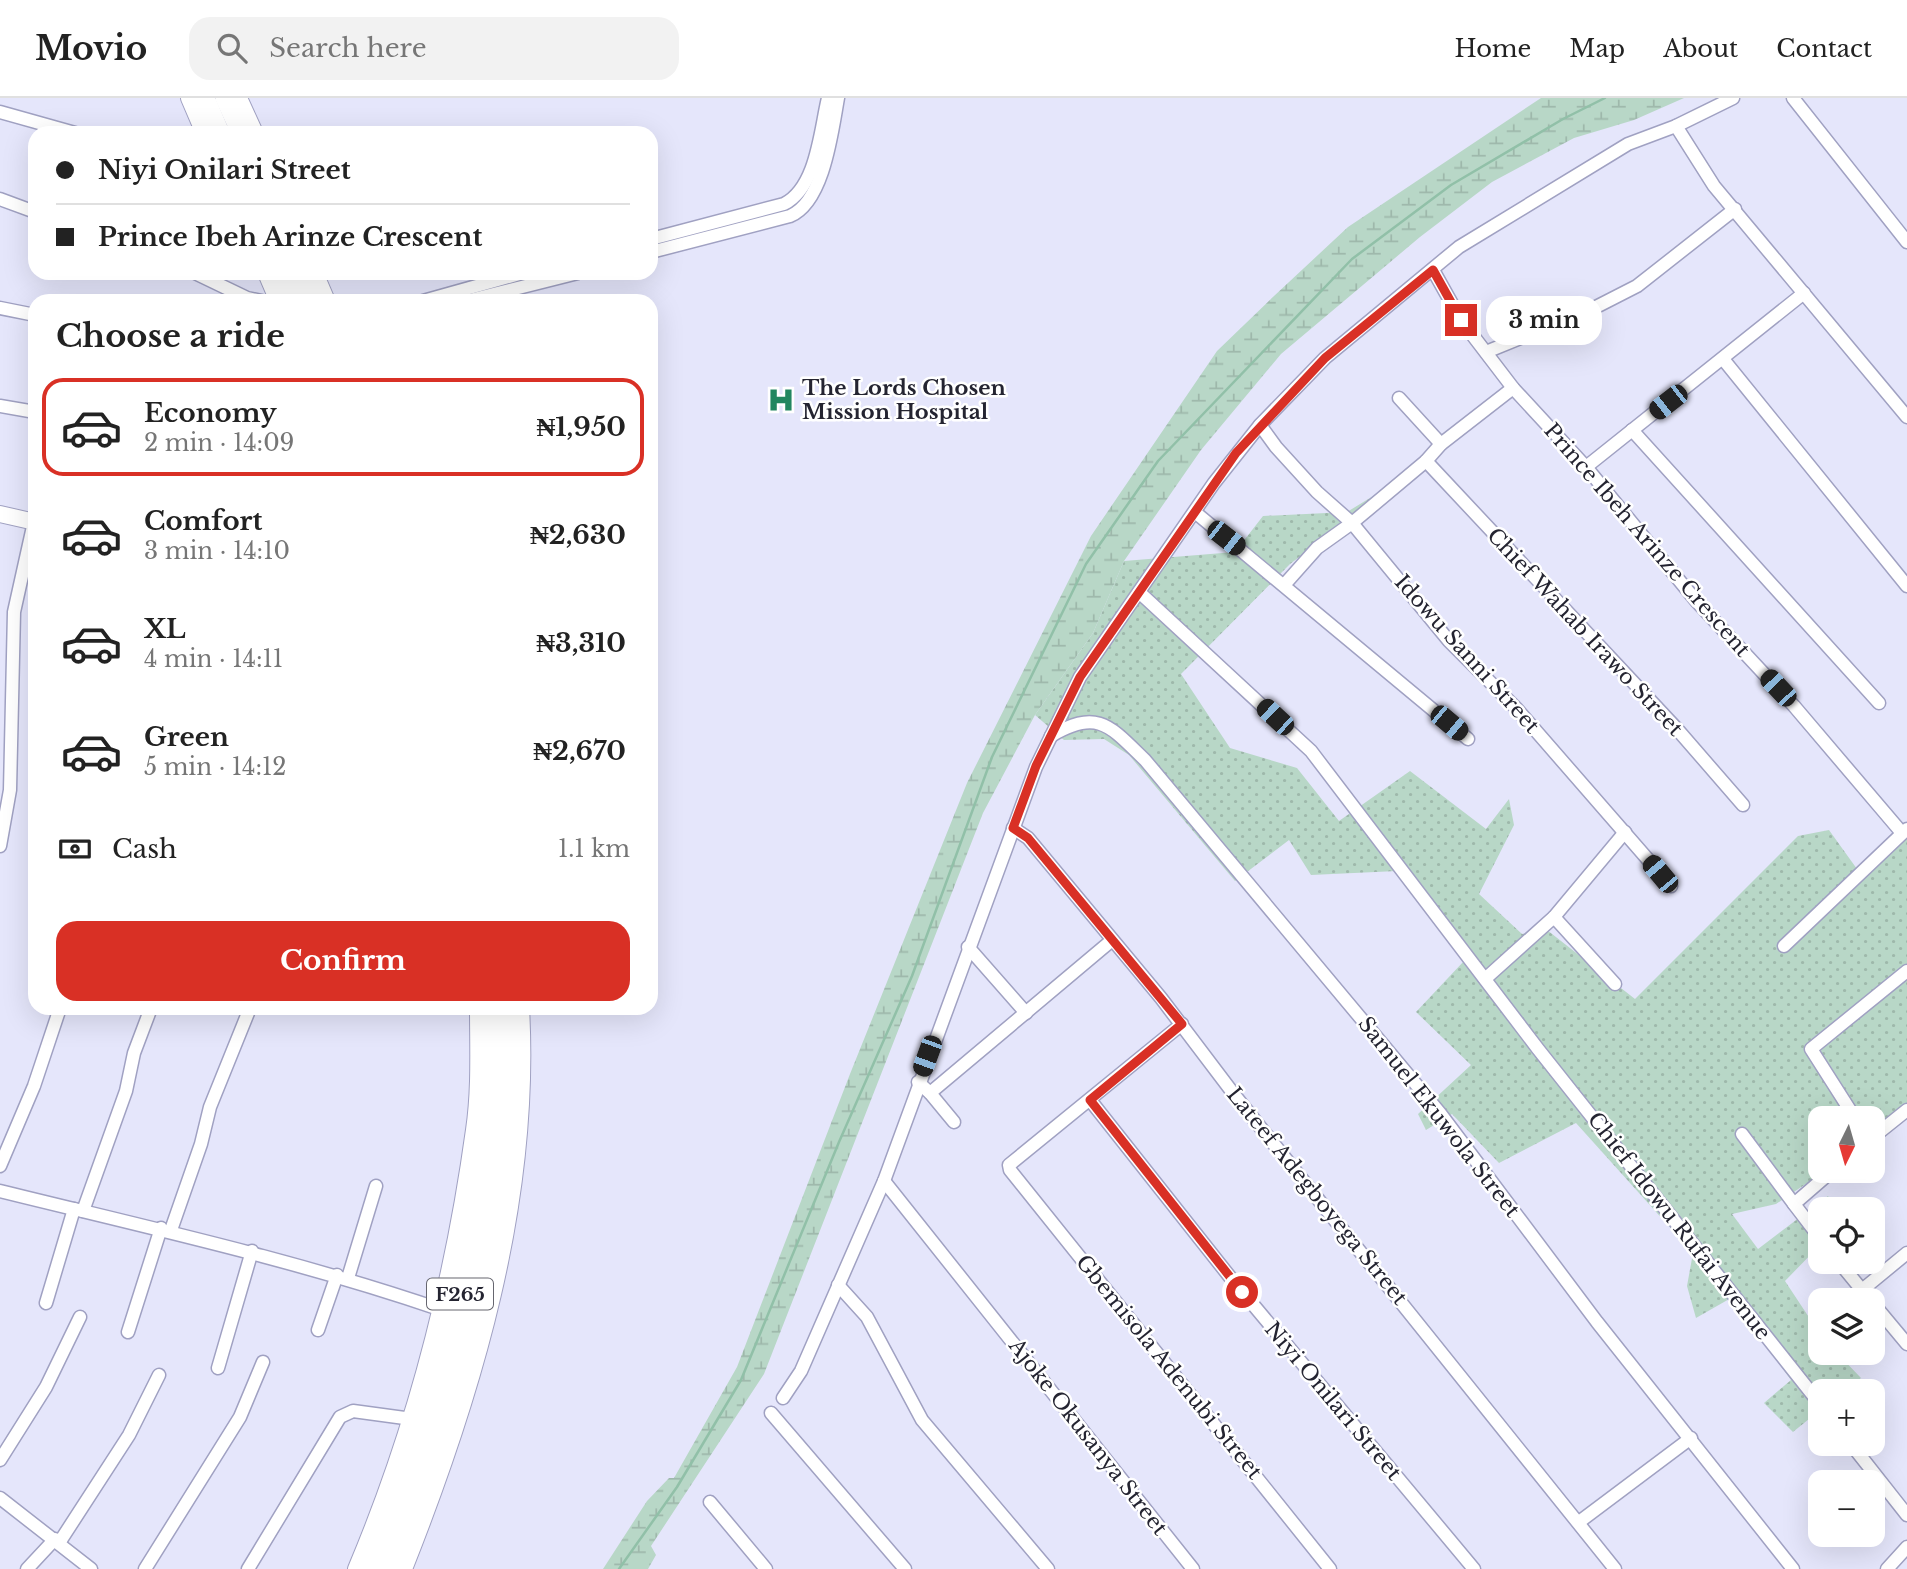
<!DOCTYPE html>
<meta charset="utf-8">
<style>
body{margin:0;font-family:"Libre Baskerville",serif;background:#f2f2f2;color:#222;height:100vh;display:flex;flex-direction:column;font-size:26px;white-space:nowrap}
*{box-sizing:border-box;margin:0}
p{font-size:23px;color:#767676}
.icon{flex:none;width:38px;height:38px;fill:none;stroke:currentColor;stroke-width:2;stroke-linecap:round;stroke-linejoin:round}
.map{position:relative;flex:1;overflow:hidden}
.drawer{position:absolute;left:28px;top:196px;width:630px;height:721px;display:flex;flex-direction:column;background:#fff;border-radius:21px;box-shadow:0 7px 28px #0002}
.drawer>*{flex:none}
.guide{position:absolute;left:28px;top:28px;width:630px;height:154px;border-radius:21px;box-shadow:0 7px 28px #0002;display:grid;align-content:center;height:154px;padding:0 28px;background:#fff}
.needle{width:46px;rotate:185deg}
.buttons{position:absolute;left:1808px;top:1008px;display:grid;gap:14px}
.buttons a{display:grid;place-items:center;width:77px;height:77px;border-radius:14px;background:#fff;box-shadow:0 7px 28px #0002;font-size:35px}
.end{position:absolute;width:32px;height:32px;margin:-16px;border:9px solid #d93025;background:#fff;box-shadow:0 0 0 4px #fff}
.from{border-radius:50%}
.bubble{position:absolute;height:49px;border-radius:21px;background:#fff;box-shadow:0 7px 28px #0002;font-size:23px;font-weight:700;line-height:49px;text-align:center}
.car{position:absolute;width:21px;height:42px;margin:-21px -10px;border-radius:9px;box-shadow:0 0 5px 2px #0007;background:linear-gradient(#222 24%,#8ab4d8 0 40%,#222 0 76%,#8ab4d8 0 86%,#222 0)}
.guide b{display:flex;align-items:center;gap:24px;height:66px;font-size:26px}
.guide b+b{border-top:2px solid #e0e0e0}
.guide i{width:18px;height:18px;background:#222}
ul{padding:0;list-style:none}
li{display:flex;align-items:center;gap:21px;height:98px;margin:0 14px 10px;padding:0 14px;border:4px solid transparent;border-radius:21px}
li div{flex:1}
li b{display:block;font-size:26px}
li em{font-style:normal;font-weight:700}
li.active{border-color:#d93025}
li>.icon{width:63px;height:63px;stroke-width:1.5}
h2{padding:0 28px;font-size:32px;line-height:84px}
.pay{display:flex;align-items:center;gap:18px;height:77px;padding:0 28px;font-size:26px}
.pay p{margin-inline-start:auto}
.primary-button{display:flex;gap:14px;margin-top:auto;padding:14px 28px}
.primary-button a{flex:1;height:80px;border-radius:21px;background:#d93025;color:#fff;font-size:28px;font-weight:700;line-height:80px;text-align:center}
header{display:flex;align-items:center;gap:42px;box-sizing:border-box;height:98px;padding:0 35px;background:#fff;border-bottom:2px solid #e0e0e0}
header strong{font-size:33px}
nav{display:flex;gap:38px;margin-inline-start:auto;font-size:24px}
.search{width:490px;height:63px;background:#f2f2f2;display:flex;align-items:center;gap:18px;box-sizing:border-box;padding:0 24px;border-radius:21px;color:#767676;font-size:26px}
.map>svg:first-child{display:block}
.grass{fill:url(#grass-dots)}
.wetland{fill:url(#wetland-marsh)}
.lines{fill:none;stroke-linecap:round;stroke-linejoin:round}
.stream{stroke:#91c0a8;stroke-width:2.5}
.minor-casing{stroke:#a0a1c2;stroke-width:15}
.major-casing{stroke:#a0a1c2;stroke-width:18}
.highway-casing{stroke:#a0a1c2;stroke-width:22}
.minor{stroke:#fff;stroke-width:12}
.major{stroke:#fff;stroke-width:16}
.highway{stroke:#fff;stroke-width:19}
.route{stroke:#d93025;stroke-width:9}
.labels{text-anchor:middle;stroke-width:5;stroke-linejoin:round;paint-order:stroke}
.shield{fill:#fff;stroke:#66666f;stroke-width:2}
.shield-label{font-size:19px;font-weight:bold;fill:#242431}
.poi-label{font-size:21px;font-weight:bold;fill:#242431;stroke:#fff;text-anchor:start}
.street-label{font-size:21px;fill:#242431;stroke:#fff}
</style>
<header>
<strong>Movio</strong>
<div class="search"><svg class="icon" aria-label="search" viewBox="0 0 24 24"><circle cx="10" cy="10" r="6"/><path d="M15 15l6 6"/></svg>Search here</div>
<nav><a>Home</a><a>Map</a><a>About</a><a>Contact</a></nav>
</header>
<div class="map">
<svg width="1907" height="1471" viewBox="0 0 1907 1471">
<defs>
<pattern id="grass-dots" width="8" height="8" patternUnits="userSpaceOnUse" patternTransform="scale(1.75)"><rect width="8" height="8" fill="#b8d7c7"/><path d="M2 2h.1M6 6h.1" fill="none" stroke="#9eb8ab" stroke-width="1.8" stroke-linecap="round"/></pattern>
<pattern id="wetland-marsh" width="20" height="14" patternUnits="userSpaceOnUse" patternTransform="scale(1.75)"><rect width="20" height="14" fill="#b8d7c7"/><path d="M1 5h8M5 5V1M11 12h8M15 12V8" fill="none" stroke="#9eb8ab"/></pattern>
</defs>
<rect width="100%" height="100%" fill="#e5e6fb"/>
<path class="grass" d="M1414,373L1290,466L1181,576L1230,650L1297,670L1339,723L1410,673L1486,731L1509,701L1514,727L1479,796L1522,836L1547,832L1635,901L1798,738L1829,732L1857,771L1907,735V1009L1873,1044L1872,1020H1820V1073H1845L1839,1079H1816L1776,1106L1732,1116L1758,1151L1828,1098L1834,1111H1820V1147L1785,1183L1820,1236V1255H1837L1861,1280L1844,1293H1820V1312L1793,1334L1764,1305L1791,1282L1731,1200L1696,1220L1687,1188L1693,1155L1576,1025L1499,1065L1452,1016L1426,1032L1418,1016L1471,967L1416,914L1464,863L1397,773L1311,777L1289,742L1235,783L1129,657L1104,641L1064,642L1035,617L1093,535L1124,463L1235,454L1263,418L1347,414Z"/>
<path class="wetland" d="M1541,0H1684L1634,22L1574,40L1492,84L1420,139L1281,256L1201,352L1124,463L1093,535L1035,617L983,715L764,1276L651,1448L656,1457L648,1471H603L647,1403L669,1380H674L737,1269L850,976L967,685L1091,438L1217,253L1274,198L1348,129Z"/>
<g class="lines">
<path class="stream" d="M619,1471L677,1389L741,1282L839,1044L912,878L992,659L1086,466L1158,363L1352,161L1451,87L1563,21L1605,0"/>
<defs>
<g id="minor">
<path d="M1793,0L1907,144"/>
<path d="M0,14L75,35"/>
<path d="M1676,28L1714,88L1907,319"/>
<path d="M0,101L35,114"/>
<path d="M651,141L784,106C817,89 820,33 828,0"/>
<path d="M651,154L790,118C824,104 832,33 838,0"/>
<path d="M1433,172L1461,222L1513,290L1586,369L1697,504L1794,608L1902,735"/>
<path d="M195,175L247,200L262,203"/>
<path d="M423,203L523,175"/>
<path d="M466,203L578,175"/>
<path d="M0,210L35,217"/>
<path d="M1486,254L1592,211L1637,188L1735,111"/>
<path d="M1723,261L1907,488"/>
<path d="M1399,300L1441,346"/>
<path d="M0,308L35,314"/>
<path d="M1260,327L1276,349L1317,394L1352,425L1449,543L1516,610L1671,788"/>
<path d="M1632,332L1879,605"/>
<path d="M1426,363L1677,631L1743,707"/>
<path d="M1586,369L1804,195"/>
<path d="M1196,415L1468,641"/>
<path d="M1285,486L1317,450L1352,425L1426,363L1441,346L1513,290"/>
<path d="M1139,494L1311,653L1538,951L1820,1306"/>
<path d="M1051,638C1098,610 1110,628 1145,662L1440,1015L1597,1224L1793,1471"/>
<path d="M1013,730L1028,740L1161,900L1236,999L1615,1471"/>
<path d="M0,748L10,692L14,514L34,424"/>
<path d="M1554,819L1615,886"/>
<path d="M1784,848L1907,731"/>
<path d="M968,849L1026,915"/>
<path d="M1485,881L1554,819L1625,734"/>
<path d="M1182,926L1009,1067L1010,1072L1330,1471"/>
<path d="M918,984L930,995L1111,843"/>
<path d="M930,995L954,1024"/>
<path d="M1090,1002L1230,1179L1474,1471"/>
<path d="M1855,1020L1811,951L1907,873"/>
<path d="M1742,1036L1794,1106"/>
<path d="M1872,1040L1907,1012"/>
<path d="M0,1068L34,988L60,910"/>
<path d="M884,1083L1193,1471"/>
<path d="M0,1093C150,1130 296,1162 442,1212"/>
<path d="M83,1113L126,993L134,955L151,910"/>
<path d="M171,1132L201,1046L210,1009L250,910"/>
<path d="M1820,1140L1794,1106L1832,1073"/>
<path d="M1839,1164L1866,1197"/>
<path d="M348,1180L376,1088"/>
<path d="M838,1187L867,1219L922,1322L1048,1471"/>
<path d="M1862,1192L1907,1155"/>
<path d="M1872,1204L1907,1246"/>
<path d="M46,1205L74,1111"/>
<path d="M318,1232L337,1177"/>
<path d="M128,1234L161,1130"/>
<path d="M218,1270L252,1153"/>
<path d="M783,1300L801,1273L884,1083L1036,669L1080,579L1214,385L1260,327L1325,260L1459,149L1628,46L1676,28L1733,0"/>
<path d="M771,1315L905,1471"/>
<path d="M1851,1346L1907,1417"/>
<path d="M0,1362L46,1289L80,1219"/>
<path d="M0,1400L91,1471"/>
<path d="M710,1404L766,1471"/>
<path d="M1579,1424L1691,1340"/>
<path d="M59,1445L129,1337L159,1277"/>
<path d="M27,1471L55,1441"/>
<path d="M145,1471L240,1319L263,1264"/>
<path d="M248,1471L340,1319L353,1313L412,1321"/>
<path d="M1887,1471L1907,1449"/>
</g>
<g id="major">
<path d="M189,0L204,35"/>
<path d="M239,0L255,35"/>
<path d="M266,175L278,203"/>
<path d="M315,175L327,203"/>
<path d="M0,416L35,424"/>
<path d="M356,1471C416,1329 453,1184 474,1032C480,992 478,950 478,910"/>
<path d="M404,1471C474,1295 532,1102 521,910"/>
</g>
<g id="highway">
<path d="M205,0L220,35"/>
<path d="M225,0L241,35"/>
<path d="M282,175L294,203"/>
<path d="M301,175L313,203"/>
<path d="M371,1471C445,1286 493,1111 492,910"/>
<path d="M390,1471C463,1291 510,1106 509,910"/>
</g>
</defs>
<use href="#minor" class="minor-casing"/>
<use href="#major" class="major-casing"/>
<use href="#highway" class="highway-casing"/>
<use href="#minor" class="minor"/>
<use href="#major" class="major"/>
<use href="#highway" class="highway"/>
</g>
<g class="lines">
<path class="route" d="M1242,1194L1090,1002L1182,926L1028,740L1013,730L1036,668L1080,579L1236,355L1325,260L1433,172L1461,222"/>
</g>
<defs>
<symbol id="hospital-bare" viewBox="-9 -9 18 18"><path d="M-5-5h3v3.5h4V-5h3V5h-3V1.5h-4V5h-3Z" fill="#228660" stroke="#fff" stroke-width="2.5" paint-order="stroke"/></symbol>
</defs>
<g fill-rule="evenodd">
<use href="#hospital-bare" x="762" y="283" width="38" height="38"/>
</g>
<g class="labels">
<rect class="shield" x="427" y="1180.5" width="66" height="31" rx="5"/>
<g class="shield-label">
<text x="460" y="1203">F265</text>
</g>
<g class="poi-label">
<text x="802" y="297">The Lords Chosen<tspan x="802" dy="24">Mission Hospital</tspan></text>
</g>
<g class="street-label">
<text transform="translate(1647 442) rotate(49)" y="7">Prince Ibeh Arinze Crescent</text>
<text transform="translate(1585 534) rotate(47)" y="7">Chief Wahab Irawo Street</text>
<text transform="translate(1467 556) rotate(48)" y="7">Idowu Sanni Street</text>
<text transform="translate(1439 1019) rotate(52)" y="7">Samuel Ekuwola Street</text>
<text transform="translate(1317 1098) rotate(51)" y="7">Lateef Adegboyega Street</text>
<text transform="translate(1679 1128) rotate(52)" y="7">Chief Idowu Rufai Avenue</text>
<text transform="translate(1169 1269) rotate(51)" y="7">Gbemisola Adenubi Street</text>
<text transform="translate(1333 1303) rotate(50)" y="7">Niyi Onilari Street</text>
<text transform="translate(1088 1339) rotate(52)" y="7">Ajoke Okusanya Street</text>
</g>
</g>
</svg>
<div class="buttons">
<a><svg class="needle" viewBox="-14 -14 28 28"><path d="M0-13l5 13h-10z" fill="#e53935"/><path d="M0 13l5-13h-10z" fill="#767676"/></svg></a>
<a><svg class="icon" aria-label="locate" viewBox="0 0 24 24"><circle cx="12" cy="12" r="6"/><path d="M12 2v4M12 18v4M2 12h4M18 12h4"/></svg></a>
<a><svg class="icon" aria-label="layers" viewBox="0 0 24 24"><path d="M12 4l9 5-9 5-9-5zM3 14l9 5 9-5"/></svg></a>
<a>+</a>
<a>−</a>
</div>
<i class="end from" style="left:1242px;top:1194px"></i>
<i class="end" style="left:1461px;top:222px"></i>
<div class="bubble" style="left:1486px;top:198px;width:116px">3 min</div>
<i class="car" style="left:1668px;top:304px;rotate:232deg"></i>
<i class="car" style="left:1226px;top:440px;rotate:128deg"></i>
<i class="car" style="left:1778px;top:590px;rotate:317deg"></i>
<i class="car" style="left:1275px;top:619px;rotate:313deg"></i>
<i class="car" style="left:1449px;top:625px;rotate:130deg"></i>
<i class="car" style="left:1660px;top:776px;rotate:320deg"></i>
<i class="car" style="left:927px;top:958px;rotate:200deg"></i>
<div class="guide">
<b><i class="from"></i>Niyi Onilari Street</b>
<b><i></i>Prince Ibeh Arinze Crescent</b>
</div>
<section class="drawer">
<h2>Choose a ride</h2>
<ul>
<li class="active"><svg class="icon" aria-label="car" viewBox="0 0 24 24"><path d="M5 17H2v-5l4-1 3-4h7l3 4 3 1v5h-3M9 17h6M6 11h13"/><circle cx="7" cy="17" r="2"/><circle cx="17" cy="17" r="2"/></svg><div><b>Economy</b><p>2 min · 14:09</p></div><em>₦1,950</em></li>
<li><svg class="icon" aria-label="car" viewBox="0 0 24 24"><path d="M5 17H2v-5l4-1 3-4h7l3 4 3 1v5h-3M9 17h6M6 11h13"/><circle cx="7" cy="17" r="2"/><circle cx="17" cy="17" r="2"/></svg><div><b>Comfort</b><p>3 min · 14:10</p></div><em>₦2,630</em></li>
<li><svg class="icon" aria-label="car" viewBox="0 0 24 24"><path d="M5 17H2v-5l4-1 3-4h7l3 4 3 1v5h-3M9 17h6M6 11h13"/><circle cx="7" cy="17" r="2"/><circle cx="17" cy="17" r="2"/></svg><div><b>XL</b><p>4 min · 14:11</p></div><em>₦3,310</em></li>
<li><svg class="icon" aria-label="car" viewBox="0 0 24 24"><path d="M5 17H2v-5l4-1 3-4h7l3 4 3 1v5h-3M9 17h6M6 11h13"/><circle cx="7" cy="17" r="2"/><circle cx="17" cy="17" r="2"/></svg><div><b>Green</b><p>5 min · 14:12</p></div><em>₦2,670</em></li>
</ul>
<div class="pay"><svg class="icon" aria-label="cash" viewBox="0 0 24 24"><path d="M3 7h18v10H3z"/><circle cx="12" cy="12" r="2"/></svg>Cash<p>1.1 km</p></div>
<div class="primary-button"><a>Confirm</a></div>
</section>
</div>
